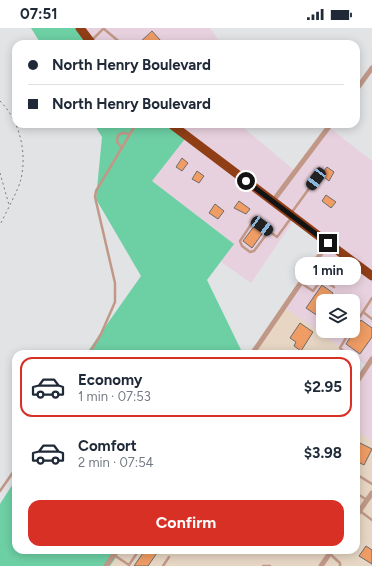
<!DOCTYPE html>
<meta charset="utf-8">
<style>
body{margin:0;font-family:Figtree,sans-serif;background:#f2f2f3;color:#1f2937;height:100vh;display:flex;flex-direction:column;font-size:15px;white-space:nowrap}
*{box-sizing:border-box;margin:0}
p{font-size:13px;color:#747a83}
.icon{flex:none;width:22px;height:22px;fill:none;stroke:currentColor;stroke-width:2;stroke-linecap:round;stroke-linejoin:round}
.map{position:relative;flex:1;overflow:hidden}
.sheet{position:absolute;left:12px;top:322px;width:348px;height:204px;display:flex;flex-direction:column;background:#fff;border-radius:12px;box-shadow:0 2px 10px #0003}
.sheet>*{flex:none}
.top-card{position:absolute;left:12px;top:12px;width:348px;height:88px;border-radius:12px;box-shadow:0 2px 10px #0003;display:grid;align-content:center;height:88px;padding:0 16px;background:#fff}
.buttons{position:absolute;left:316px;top:266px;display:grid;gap:8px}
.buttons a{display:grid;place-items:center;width:44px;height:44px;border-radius:8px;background:#fff;box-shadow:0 2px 10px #0003;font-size:20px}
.end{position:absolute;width:18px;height:18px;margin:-9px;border:5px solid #131314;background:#fff;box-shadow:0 0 0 2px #fff}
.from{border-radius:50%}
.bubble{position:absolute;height:28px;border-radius:12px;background:#fff;box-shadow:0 2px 10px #0003;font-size:13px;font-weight:700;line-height:28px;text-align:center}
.car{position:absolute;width:12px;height:24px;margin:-12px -6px;border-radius:5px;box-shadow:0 0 3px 1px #0007;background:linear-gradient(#222 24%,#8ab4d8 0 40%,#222 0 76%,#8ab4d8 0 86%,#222 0)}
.top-card b{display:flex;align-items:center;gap:14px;height:38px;font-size:15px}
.top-card b+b{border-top:1px solid #e0e1e3}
.top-card i{width:10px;height:10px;background:#1f2937}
ul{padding:7px 0 0;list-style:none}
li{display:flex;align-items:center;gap:12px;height:60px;margin:0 8px 6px;padding:0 8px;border:2px solid transparent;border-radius:12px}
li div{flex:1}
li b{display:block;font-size:15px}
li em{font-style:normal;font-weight:700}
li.on{border-color:#d93025}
li>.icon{width:36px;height:36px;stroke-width:1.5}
.action{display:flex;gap:8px;margin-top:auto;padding:8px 16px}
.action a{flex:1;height:46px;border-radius:12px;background:#d93025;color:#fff;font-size:16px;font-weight:700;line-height:46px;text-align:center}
.status{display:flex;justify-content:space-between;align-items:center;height:28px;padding:0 20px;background:#fff;direction:ltr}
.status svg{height:11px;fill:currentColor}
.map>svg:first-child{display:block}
.commercial{fill:#e8d1de;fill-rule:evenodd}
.industrial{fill:#e7d6c4}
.green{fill:#6dd0a4}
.building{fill:#ef9c65;stroke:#6e6b6a}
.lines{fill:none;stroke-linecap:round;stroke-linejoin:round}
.path{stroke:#797a7b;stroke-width:1;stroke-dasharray:2 3;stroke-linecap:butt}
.lane{stroke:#c19887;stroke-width:2.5}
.street{stroke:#c19887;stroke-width:5}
.highway{stroke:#903e16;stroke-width:9}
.route{stroke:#131314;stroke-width:5}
</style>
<div class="status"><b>07:51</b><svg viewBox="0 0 49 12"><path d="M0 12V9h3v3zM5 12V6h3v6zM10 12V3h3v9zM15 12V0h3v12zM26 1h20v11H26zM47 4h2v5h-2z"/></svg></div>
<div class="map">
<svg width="372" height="538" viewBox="0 0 372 538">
<rect width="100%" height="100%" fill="#e1e3e5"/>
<g class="commercial">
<path d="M81,0H210L221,16H93Z"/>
<path d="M173,96H239L295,143L326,97L372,133V413L356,403V358L369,339L356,330V326H350L285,280L327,215L294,192L251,255L221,234L233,216L151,153L188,107ZM323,273H353V303H323Z"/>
</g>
<g class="industrial">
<path d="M285,280L350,326H252Z"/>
<path d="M356,403L372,413V538H110L121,522H356Z"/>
</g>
<g class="green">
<path d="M31,0H81L93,16H41Z"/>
<path d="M94,96H173L188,107L152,153L234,216L207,252L243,326H86L141,248L96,171L102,109Z"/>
<path d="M16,451V522H121L110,538H0V476Z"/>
</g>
<g class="building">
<path d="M152,3L161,13L158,16H138Z"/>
<path d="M182,130L188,135L182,143L176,139Z"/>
<path d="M319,139L324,143L327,139L334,144L329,153L316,143Z"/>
<path d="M197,143L204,148L199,155L192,151Z"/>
<path d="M326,167L336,174L331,180L322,173Z"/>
<path d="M239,173L250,181L246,186L234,180Z"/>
<path d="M215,176L224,183L218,191L209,185Z"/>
<path d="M255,197L264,203L252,220L243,213Z"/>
<path d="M322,257L333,265L328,273H323V280L318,288L306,280Z"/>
<path d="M361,292L372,300V309L360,326L346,316Z"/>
<path d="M300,295L313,304L301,323L294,318L296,314L290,310Z"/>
<path d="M356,413L372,421L364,437L356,433Z"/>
<path d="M366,518L372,522V536L359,528Z"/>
<path d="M145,522H159L148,538H134Z"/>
</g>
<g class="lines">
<g class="path">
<path d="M0,73C20,93 27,124 21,151C18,163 6,184 0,197"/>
<path d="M0,145L9,177"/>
</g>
<g class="lane">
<path d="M104,1L122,16"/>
<path d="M92,12L104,0"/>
<path d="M121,119L117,114L118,107L123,105L130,106"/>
<path d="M292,184L316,151"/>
<path d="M269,203L254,223L250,224L242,218L240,213L252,195L255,193L277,209L291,190"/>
<path d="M301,255L313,263L322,251L334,259"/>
<path d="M372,270L363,284L372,291"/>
<path d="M353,299L363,284"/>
<path d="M89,326L101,306L115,274V255L95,169L96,163L136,96"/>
<path d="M346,326L340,320L350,303"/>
<path d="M356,446L372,456"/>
<path d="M0,463L16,440"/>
<path d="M356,465L367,472"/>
<path d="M360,483L372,492"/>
<path d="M330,526L340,535V538"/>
<path d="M114,527L129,537L139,522"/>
<path d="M163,538L169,529"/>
<path d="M263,538H270"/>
</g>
<g class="street">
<path d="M356,62L372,40"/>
<path d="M273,173L331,96"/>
<path d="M252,326L328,215"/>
<path d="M356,355L372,331"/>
<path d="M356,488L372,465"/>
<path d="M106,538L117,522"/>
<path d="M321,538L332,522"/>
</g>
<g class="highway">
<path d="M80,0L92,16"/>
<path d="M171,96L328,215L372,248"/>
</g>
</g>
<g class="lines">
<path class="route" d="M246,153L328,215"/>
</g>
</svg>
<div class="buttons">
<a><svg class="icon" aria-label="layers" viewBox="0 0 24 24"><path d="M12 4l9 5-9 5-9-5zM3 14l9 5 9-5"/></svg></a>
</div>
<i class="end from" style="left:246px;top:153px"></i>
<i class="end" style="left:328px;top:215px"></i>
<div class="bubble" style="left:295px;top:229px;width:66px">1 min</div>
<i class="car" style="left:316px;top:151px;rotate:217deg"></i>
<i class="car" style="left:262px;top:198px;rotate:126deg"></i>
<div class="top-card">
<b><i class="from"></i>North Henry Boulevard</b>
<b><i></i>North Henry Boulevard</b>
</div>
<section class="sheet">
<ul>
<li class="on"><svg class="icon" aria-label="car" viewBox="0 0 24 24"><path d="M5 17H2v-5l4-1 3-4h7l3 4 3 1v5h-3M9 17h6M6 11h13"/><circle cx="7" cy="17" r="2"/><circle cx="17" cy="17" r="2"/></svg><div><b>Economy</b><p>1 min · 07:53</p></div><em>$2.95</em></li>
<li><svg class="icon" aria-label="car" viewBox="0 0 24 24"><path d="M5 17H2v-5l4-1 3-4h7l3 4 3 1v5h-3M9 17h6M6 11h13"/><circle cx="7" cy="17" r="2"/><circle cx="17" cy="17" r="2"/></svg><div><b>Comfort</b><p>2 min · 07:54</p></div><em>$3.98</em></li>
</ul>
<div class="action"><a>Confirm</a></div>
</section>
</div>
